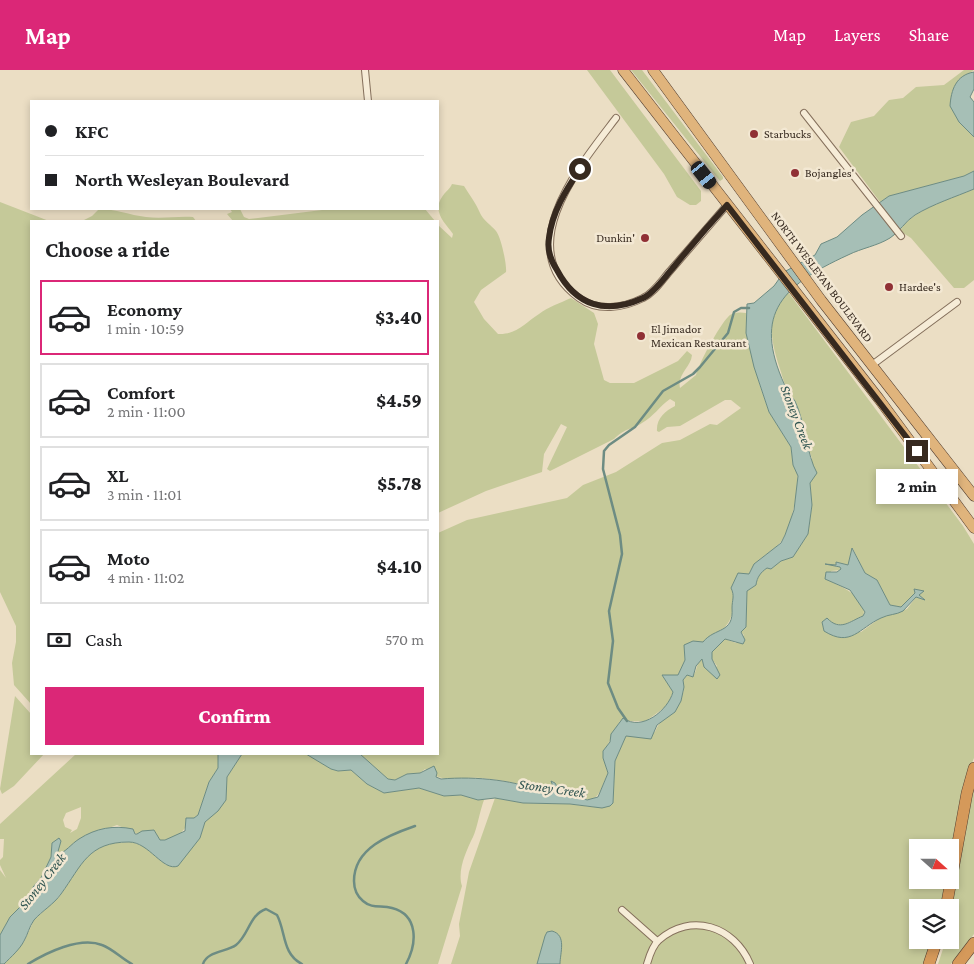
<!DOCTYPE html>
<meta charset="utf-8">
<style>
body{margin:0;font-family:"Crimson Pro",serif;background:#f6f6f6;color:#202124;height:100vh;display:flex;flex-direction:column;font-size:19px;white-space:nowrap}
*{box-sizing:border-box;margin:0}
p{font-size:16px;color:#757577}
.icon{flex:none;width:28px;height:28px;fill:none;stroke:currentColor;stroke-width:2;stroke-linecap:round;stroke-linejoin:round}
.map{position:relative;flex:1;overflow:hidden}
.panel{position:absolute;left:30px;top:150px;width:409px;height:535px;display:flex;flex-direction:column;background:#fff;border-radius:0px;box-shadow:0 2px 8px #0003}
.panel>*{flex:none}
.banner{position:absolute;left:30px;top:30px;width:409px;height:110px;border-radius:0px;box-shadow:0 2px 8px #0003;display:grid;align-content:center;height:110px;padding:0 15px;background:#fff}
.needle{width:32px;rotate:111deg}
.buttons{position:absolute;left:909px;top:769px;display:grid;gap:10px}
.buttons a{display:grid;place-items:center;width:50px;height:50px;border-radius:0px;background:#fff;box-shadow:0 2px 8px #0003;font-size:25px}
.end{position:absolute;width:22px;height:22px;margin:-11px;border:6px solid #36291f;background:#fff;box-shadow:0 0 0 2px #fff}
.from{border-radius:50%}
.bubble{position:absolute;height:35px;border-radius:0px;background:#fff;box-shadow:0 2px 8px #0003;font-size:16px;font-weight:800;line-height:35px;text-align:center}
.car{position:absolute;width:15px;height:30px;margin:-15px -8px;border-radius:6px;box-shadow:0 0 4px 1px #0007;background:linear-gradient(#222 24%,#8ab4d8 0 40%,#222 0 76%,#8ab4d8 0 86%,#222 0)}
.banner b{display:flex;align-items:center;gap:18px;height:48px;font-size:19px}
.banner b+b{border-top:1px solid #e0e0e0}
.banner i{width:12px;height:12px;background:#202124}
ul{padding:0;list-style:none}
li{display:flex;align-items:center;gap:15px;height:75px;margin:0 10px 8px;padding:0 5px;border:2px solid #e0e0e0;border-radius:0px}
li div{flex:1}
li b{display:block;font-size:19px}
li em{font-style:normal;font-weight:800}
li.selected{border-color:#db2777}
li>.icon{width:45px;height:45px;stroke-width:1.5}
h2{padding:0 15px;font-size:22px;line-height:60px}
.pay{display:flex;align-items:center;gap:12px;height:55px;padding:0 15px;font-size:19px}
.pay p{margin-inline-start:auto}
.cta{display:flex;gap:10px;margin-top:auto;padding:10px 15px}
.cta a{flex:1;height:58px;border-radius:0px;background:#db2777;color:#fff;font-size:20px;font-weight:800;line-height:58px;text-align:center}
header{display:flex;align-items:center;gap:30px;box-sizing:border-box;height:70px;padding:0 25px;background:#db2777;color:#fff}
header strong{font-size:24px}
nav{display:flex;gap:28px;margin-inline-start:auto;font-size:18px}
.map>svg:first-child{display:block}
.green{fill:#c5c999;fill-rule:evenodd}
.water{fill:#a6bfb6;stroke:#6d8c83}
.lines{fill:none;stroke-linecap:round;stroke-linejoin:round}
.stream{stroke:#6d8c83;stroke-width:2.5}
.minor-casing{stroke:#85705c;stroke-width:8}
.trunk-casing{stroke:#533e30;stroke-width:11}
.motorway-casing{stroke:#533e30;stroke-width:12}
.minor{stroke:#f6ecd7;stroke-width:6}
.trunk{stroke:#e0b47c;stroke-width:10}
.motorway{stroke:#d5995a;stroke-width:11}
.route{stroke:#36291f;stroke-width:6}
.poi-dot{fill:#903035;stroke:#f3e8d3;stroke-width:2}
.labels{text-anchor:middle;stroke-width:5;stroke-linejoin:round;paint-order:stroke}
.poi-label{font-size:12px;fill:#36291f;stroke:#f3e8d3;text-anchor:start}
.street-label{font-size:12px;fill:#36291f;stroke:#f3e8d3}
.water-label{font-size:14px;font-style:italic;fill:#2f5450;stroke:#f3e8d3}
</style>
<header>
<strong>Map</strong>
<nav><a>Map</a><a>Layers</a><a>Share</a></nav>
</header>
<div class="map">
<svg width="974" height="894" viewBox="0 0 974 894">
<rect width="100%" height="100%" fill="#ebdec4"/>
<g class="green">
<path d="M587,0H610L701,121V131L696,135H690L677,127L664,104Z"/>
<path d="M631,0H642L723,107V109L720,111Z"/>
<path d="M964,0H974L971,2L959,52L974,67V101L964,106L889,126L880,132L839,77L851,52L874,46L889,30L903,28L916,17L944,15Z"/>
<path d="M452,114L464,116C470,126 476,133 480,143C483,150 491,155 496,161C501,167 507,195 506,202L481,220L474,232L484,249L498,264C516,265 525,253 539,244C548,237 560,233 571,228L594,243L598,254L594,274L604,310L610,313H634L678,291L687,281L692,285C691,297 677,304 680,318L696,305C699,293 719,256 728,247C732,242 741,242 746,243V263L760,316L769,342L791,377L793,395L797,400C800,415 791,462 779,474C769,484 755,489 749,504H743L735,510L731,518C734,524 734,530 733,537C731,564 706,571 684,580L685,590L678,605H662L673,622L668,635L646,651H620C612,668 599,682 608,703C602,714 600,733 585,729L584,725L579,728L573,722L559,720L555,713L552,715L554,722L549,724C528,715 504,710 481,708C456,706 447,716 425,699L420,703L407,704L395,710L388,709L360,684H438V463L467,450L567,428L583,415L616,402L662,373L680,370L710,354L717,355L741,338L731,330H725L680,356L667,357L659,362L657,361C656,349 665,341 675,336V332L670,329C660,336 653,347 642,353C632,360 626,357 614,369L550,401L547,399L567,357L561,354L544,384L542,402L486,421L438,443V155L452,168L453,164C445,153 432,142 442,127C445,122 450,119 452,114Z"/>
<path d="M974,119V210L964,218H954L911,168L900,161C911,140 953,128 974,119Z"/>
<path d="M0,132L49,151H31V634L14,615L12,593L16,572V556L0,522Z"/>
<path d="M99,139C116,139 129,145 146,147C162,149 177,146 193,147L196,151H82L92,146Z"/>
<path d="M230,139H240L244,147L249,149L330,139H425L435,151H233L227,144L232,142Z"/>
<path d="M788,222L963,456L974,474V688L969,700L950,799V778H918V810H948L943,837L918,838V870H934L927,894H451L460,866L459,854L469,802L495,728L523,733L570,734L592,737L613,733L615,691L626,666L655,662C662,642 689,635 683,610L687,605L692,607C698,601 695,594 702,589L704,597L711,602L717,596L712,589V582L725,569L736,573L744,565L741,562L746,557L747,521L756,515C757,507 761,502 767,498L771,499L781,491L793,487L808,464L812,435L810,413L812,389L794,330C787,322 784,313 781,302C772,275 763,245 788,222ZM853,479L865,503L877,510L890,535L901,537L915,523L923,521L918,525L923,528L916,527L907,539L880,548L861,562L824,561L822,552L827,549C840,561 850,551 863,546C869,529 844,518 832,512L831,501L841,500L840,497H836V492L848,495Z"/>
<path d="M15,626L31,644V684H44L14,716L2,724L0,719Z"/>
<path d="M76,684H218V698L209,712L198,745C184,754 183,771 160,770L154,760L138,764L117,755L81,768L63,783L56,785L52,774L51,787L41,808L33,817L31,826L10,847L0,865V800L6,808L0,795V790L3,787L4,769H0V754ZM81,737V748L77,759L70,763L72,760L65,757L63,750L66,743Z"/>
<path d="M242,684H306L331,699L338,701L351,700L367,714L384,723L419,718L444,726L461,725L478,730H484C480,740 477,759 473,767C466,781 457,801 462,816L438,894H4L24,872L34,850L60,826L83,790L100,777L113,773L132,772L148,778L166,795L189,780L200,768L205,752L226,730L227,707Z"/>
<path d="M974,711V864L951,894H938L946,870H950L955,831L952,828Z"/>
</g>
<g class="water">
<path d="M974,2V19L970,27L974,32V67L959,52L950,36C951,20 956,5 974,2Z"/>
<path d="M974,101V119C955,127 933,134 915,145C905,151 900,162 890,168C877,176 862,178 848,185C778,217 751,247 788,322C790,325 793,328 795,331C805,352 807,386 817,403L810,413L812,435L808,464L793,487L781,491L771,499L767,498C761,502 757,507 756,515L747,521L746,557L741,562L745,570L743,574L725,569L712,582V589L720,605L717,609L704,597L702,589L696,596L693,607L687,605L683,610L684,617L681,631L675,642L657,655L651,669L626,666L615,691L613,733L610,736L602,738L570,734L523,733L495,728L478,730L461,725L444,726L419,718L384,723L367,714L351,700L338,701L331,699L306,684H360L388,709L395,710L407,704L420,703L434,696L437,703L436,707L441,709C477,706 516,710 549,724L554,719L551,711L555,713L559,720L569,719L579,728L587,724L585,729L587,730L598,727L608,703L603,688V681L610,672L611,664L623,648C642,662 668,640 673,622L662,605H678L685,590L684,575L693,571L703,572C715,557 734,564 732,538C732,530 735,526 731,518L738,503L749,504L754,494L781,473L785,465L794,440L798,406L793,395L791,377L769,342L754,297L746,263L747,234L754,233L774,216L784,202L815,185L821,174L837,167L862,145L889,126L964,106Z"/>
<path d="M852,478L865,503L877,510L890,535L901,537L915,523L914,519L924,521L919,525L925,530L916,527L903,541C896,545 889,544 881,548C859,558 851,578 824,561L822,552L827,548C840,562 850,551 863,546L865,542L850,520L825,509L826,502H837L841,499L840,497L825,494L836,495V492L848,495Z"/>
<path d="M218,684H242L227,707L226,730L218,741L205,752L200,768L178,796C163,802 149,772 129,772C88,772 82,795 61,824C54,834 42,841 34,850C29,857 28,864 24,871C20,879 11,887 4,894H0V865L10,847L31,826L33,817L41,808L51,787L52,773L59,768L61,771L57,785C66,782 71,774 79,769C96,758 114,755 133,759L135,764H137L142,761L154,760L160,770H165L185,761L186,748H194L198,745L209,712L218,698Z"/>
<path d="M552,861C567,865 560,883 560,894H537L545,866L547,862Z"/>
</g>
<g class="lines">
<g class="stream">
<path d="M627,651L618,638L608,613L613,571L609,541L622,484L620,465L603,399L604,381L609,375L635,357L663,321L693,304L700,297L728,263L734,242L741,238H749"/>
<path d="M28,894C46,883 80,866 102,875C113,879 122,889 132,894"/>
<path d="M203,894C207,881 227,882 236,875C249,865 249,845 266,839L277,845C286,862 282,884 302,894"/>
<path d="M406,894C417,874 419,845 392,838C381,835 372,839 363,831C357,826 354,819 354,811C354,778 389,765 415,756"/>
</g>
<defs>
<g id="minor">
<path d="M365,0L368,31"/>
<path d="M804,43L901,166"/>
<path d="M616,48C581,94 510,178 579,228C598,242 623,238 643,228C654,223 662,210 670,201C689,179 708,157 727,135"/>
<path d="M872,295L957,232"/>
<path d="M622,840L657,871"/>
<path d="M647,894C649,887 653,875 659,870C691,842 734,856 750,894"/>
</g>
<g id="trunk">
<path d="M623,0L879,329L974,458"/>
<path d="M653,0L821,230L974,426"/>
</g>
<g id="motorway">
<path d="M946,838L967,723L974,698"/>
<path d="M929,894L937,870"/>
<path d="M958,894L974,873"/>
</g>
</defs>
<use href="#minor" class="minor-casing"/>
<use href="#trunk" class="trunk-casing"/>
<use href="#motorway" class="motorway-casing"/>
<use href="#minor" class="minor"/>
<use href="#trunk" class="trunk"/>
<use href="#motorway" class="motorway"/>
</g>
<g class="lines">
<path class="route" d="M580,99C566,120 552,142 549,168C547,179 551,191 557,200C576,236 606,245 643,228C654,223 664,208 672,199C690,177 708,156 727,135L917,381"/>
</g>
<g class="poi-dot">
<circle cx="754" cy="64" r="5"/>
<circle cx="795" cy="103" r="5"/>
<circle cx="645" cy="168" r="5"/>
<circle cx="889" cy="217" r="5"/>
<circle cx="641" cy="266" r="5"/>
</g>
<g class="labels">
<g class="poi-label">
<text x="764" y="68">Starbucks</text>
<text x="805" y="107">Bojangles'</text>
<text x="635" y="172" text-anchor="end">Dunkin'</text>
<text x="899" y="221">Hardee's</text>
<text x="651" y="263">El Jimador<tspan x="651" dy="14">Mexican Restaurant</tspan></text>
</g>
<g class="street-label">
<text transform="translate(822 207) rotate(53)" y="4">NORTH WESLEYAN BOULEVARD</text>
</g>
<g class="water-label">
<text transform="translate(797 347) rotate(69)" y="5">Stoney Creek</text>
<text transform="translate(552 718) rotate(8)" y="5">Stoney Creek</text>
<text transform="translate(42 811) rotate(-52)" y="5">Stoney Creek</text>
</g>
</g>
</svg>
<div class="buttons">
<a><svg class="needle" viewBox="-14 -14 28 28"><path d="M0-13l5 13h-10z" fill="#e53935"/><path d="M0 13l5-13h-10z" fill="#757577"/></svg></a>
<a><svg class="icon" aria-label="layers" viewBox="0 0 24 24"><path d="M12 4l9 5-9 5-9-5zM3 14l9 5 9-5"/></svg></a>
</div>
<i class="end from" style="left:580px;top:99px"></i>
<i class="end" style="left:917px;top:381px"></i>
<div class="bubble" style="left:876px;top:399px;width:82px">2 min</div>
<i class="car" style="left:704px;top:105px;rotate:142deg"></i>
<div class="banner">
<b><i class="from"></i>KFC</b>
<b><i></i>North Wesleyan Boulevard</b>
</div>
<section class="panel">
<h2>Choose a ride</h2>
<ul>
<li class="selected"><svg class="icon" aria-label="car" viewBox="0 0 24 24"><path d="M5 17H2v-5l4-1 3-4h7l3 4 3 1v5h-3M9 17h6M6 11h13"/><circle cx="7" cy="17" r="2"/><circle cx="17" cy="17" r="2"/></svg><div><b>Economy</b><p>1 min · 10:59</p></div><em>$3.40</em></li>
<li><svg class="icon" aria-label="car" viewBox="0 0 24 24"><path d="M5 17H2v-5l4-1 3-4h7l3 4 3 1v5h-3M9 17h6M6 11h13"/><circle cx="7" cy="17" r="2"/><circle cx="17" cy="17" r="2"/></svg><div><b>Comfort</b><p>2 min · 11:00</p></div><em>$4.59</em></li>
<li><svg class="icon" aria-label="car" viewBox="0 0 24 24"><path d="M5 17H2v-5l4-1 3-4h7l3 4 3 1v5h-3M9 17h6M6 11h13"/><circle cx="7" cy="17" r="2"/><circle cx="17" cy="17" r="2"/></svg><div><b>XL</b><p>3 min · 11:01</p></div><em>$5.78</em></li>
<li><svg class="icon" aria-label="car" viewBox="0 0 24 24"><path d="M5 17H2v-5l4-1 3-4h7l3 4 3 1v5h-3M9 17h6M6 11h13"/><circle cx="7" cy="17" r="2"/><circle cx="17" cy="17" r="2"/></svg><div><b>Moto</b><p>4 min · 11:02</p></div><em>$4.10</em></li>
</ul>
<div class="pay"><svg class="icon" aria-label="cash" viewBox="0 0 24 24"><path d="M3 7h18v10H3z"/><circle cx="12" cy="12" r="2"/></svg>Cash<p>570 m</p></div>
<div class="cta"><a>Confirm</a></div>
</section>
</div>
